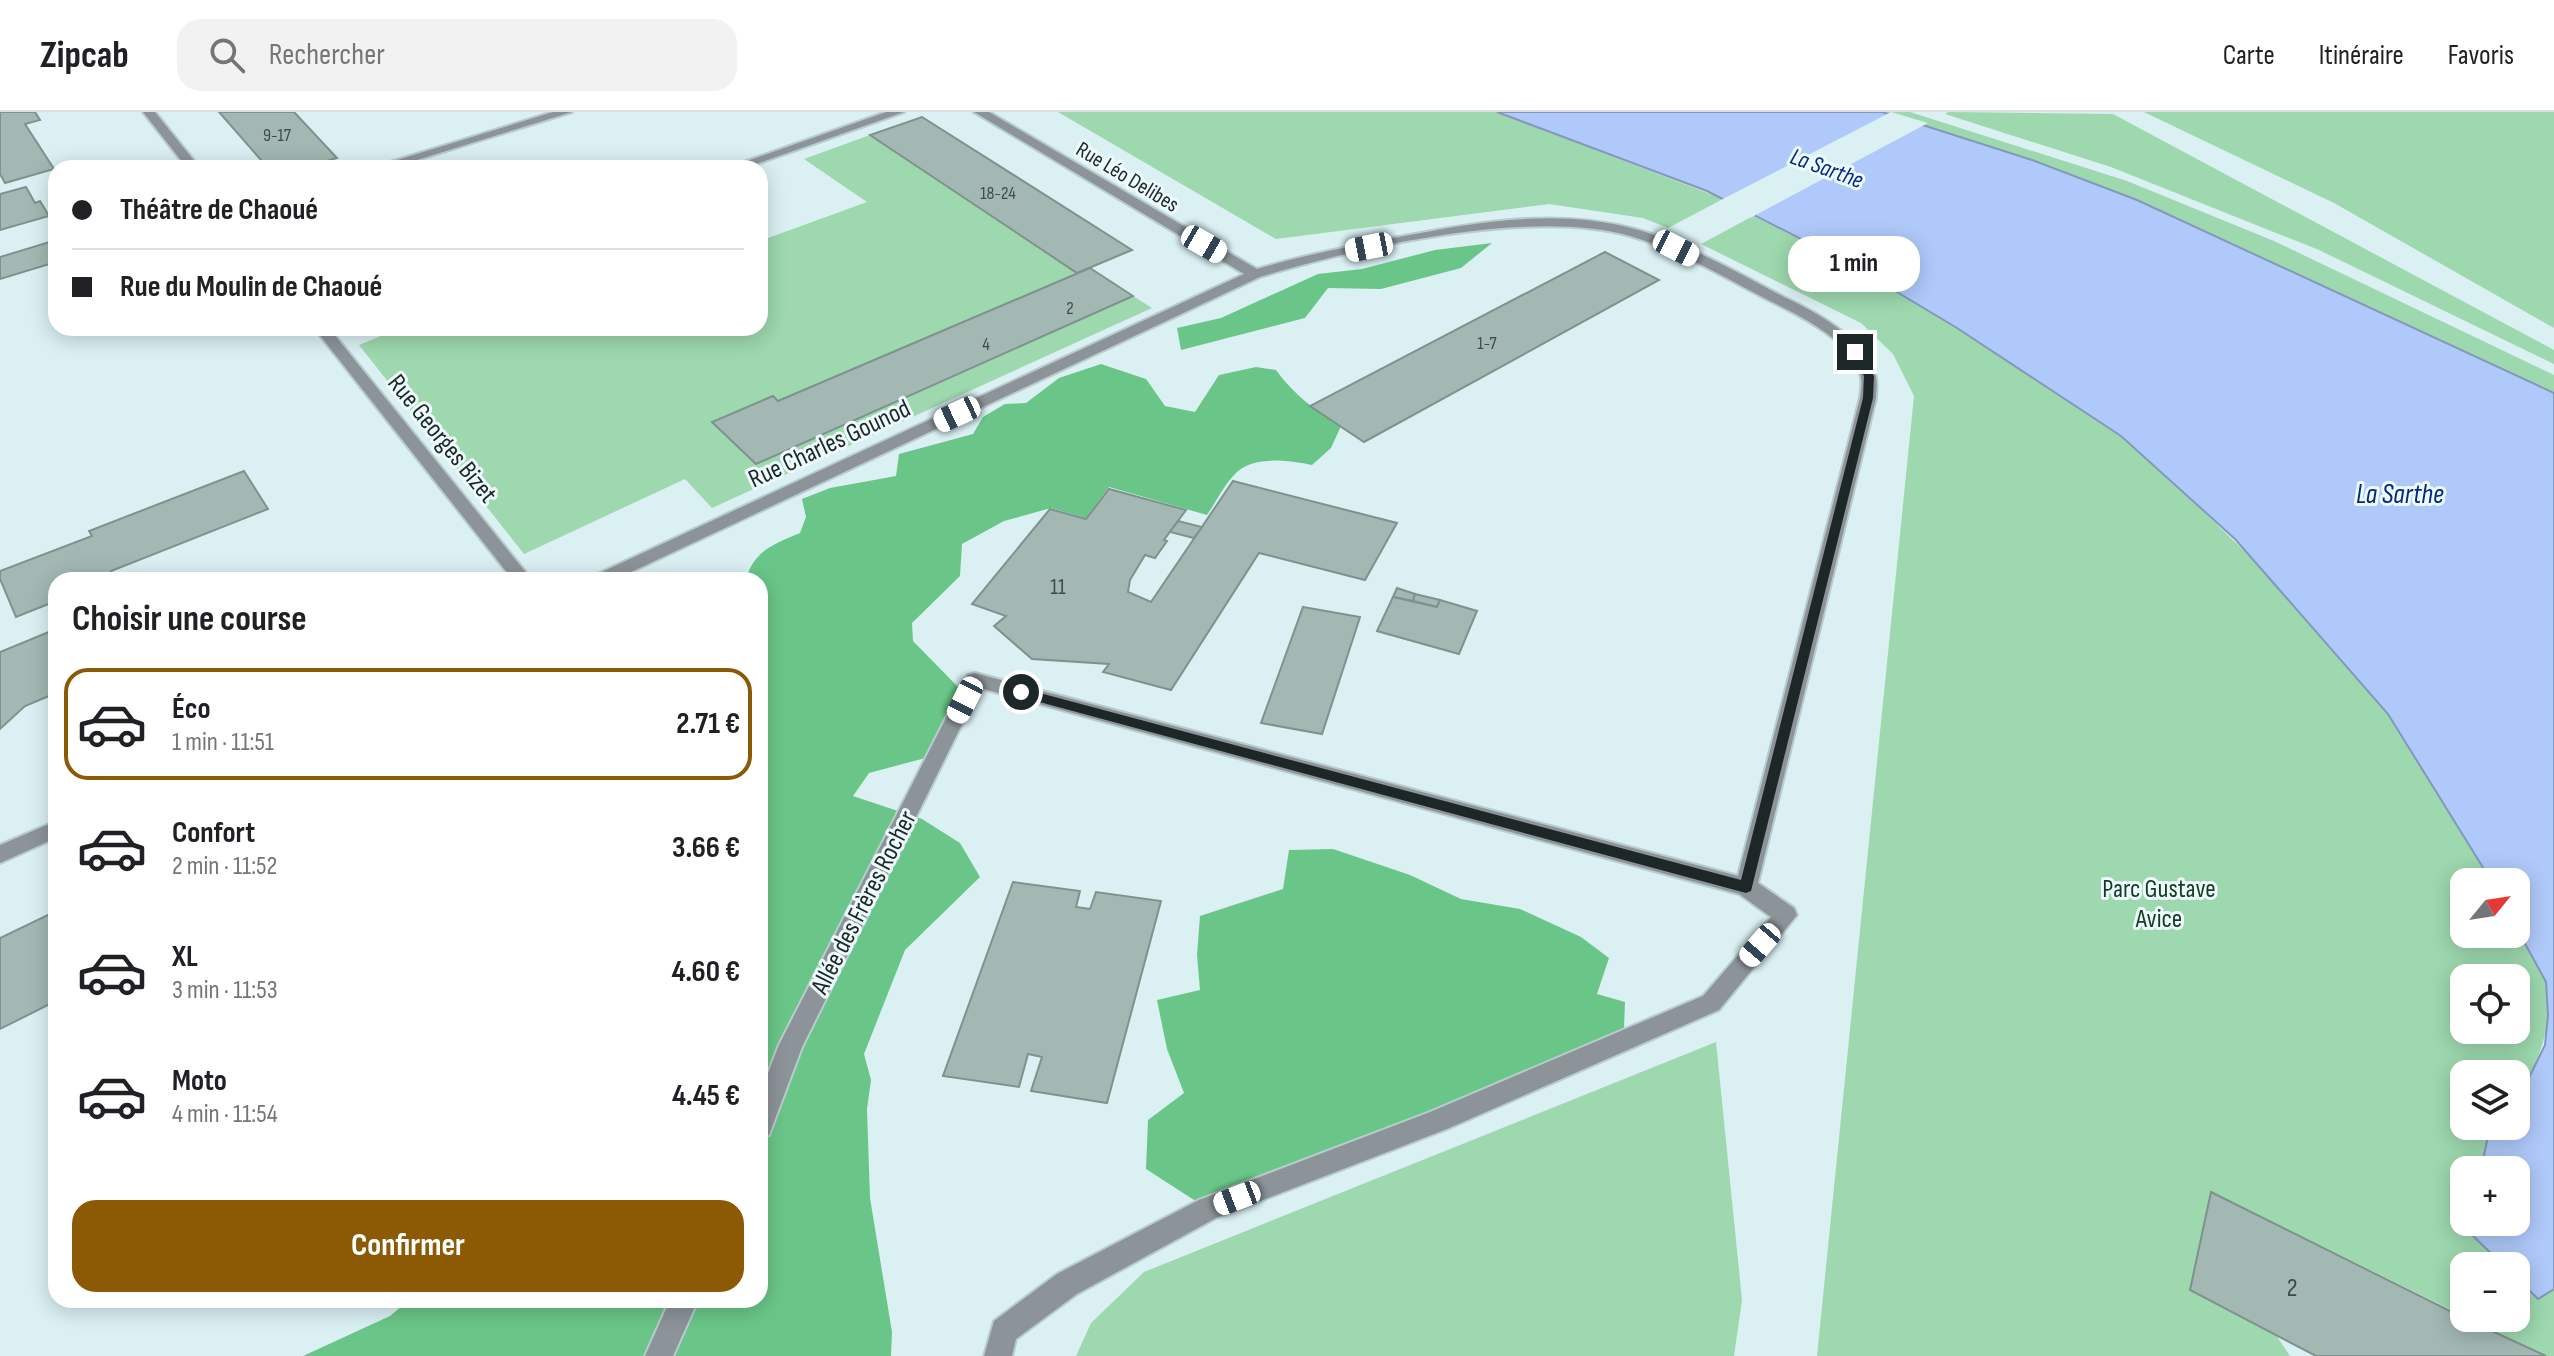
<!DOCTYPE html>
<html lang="fr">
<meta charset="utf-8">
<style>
body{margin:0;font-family:"Sofia Sans Condensed",sans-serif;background:#f2f2f2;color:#202124;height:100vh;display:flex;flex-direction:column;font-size:30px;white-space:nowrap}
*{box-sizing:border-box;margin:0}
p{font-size:26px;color:#757577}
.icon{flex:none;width:44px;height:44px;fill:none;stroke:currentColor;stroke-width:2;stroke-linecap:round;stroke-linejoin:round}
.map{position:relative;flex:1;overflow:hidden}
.sheet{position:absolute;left:48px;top:460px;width:720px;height:736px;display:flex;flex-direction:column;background:#fff;border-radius:24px;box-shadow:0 4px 20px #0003}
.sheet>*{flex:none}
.guide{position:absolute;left:48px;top:48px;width:720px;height:176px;border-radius:24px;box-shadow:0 4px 20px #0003;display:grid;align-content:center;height:176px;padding:0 24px;background:#fff}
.needle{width:52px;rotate:60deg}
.tools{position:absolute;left:2450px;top:756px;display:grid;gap:16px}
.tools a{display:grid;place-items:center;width:80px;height:80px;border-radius:16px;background:#fff;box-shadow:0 4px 20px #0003;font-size:40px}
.end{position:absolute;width:36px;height:36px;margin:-18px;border:10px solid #1e2728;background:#fff;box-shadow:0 0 0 4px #fff}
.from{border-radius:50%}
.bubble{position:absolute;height:56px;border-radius:24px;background:#fff;box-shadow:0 4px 20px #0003;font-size:26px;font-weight:700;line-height:56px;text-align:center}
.car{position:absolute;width:24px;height:48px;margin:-24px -12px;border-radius:10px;box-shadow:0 0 6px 2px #0007;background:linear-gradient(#fff 24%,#345 0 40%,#fff 0 76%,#345 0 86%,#fff 0)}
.guide b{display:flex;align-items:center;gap:28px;height:76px;font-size:30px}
.guide b+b{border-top:2px solid #e0e0e0}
.guide i{width:20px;height:20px;background:#202124}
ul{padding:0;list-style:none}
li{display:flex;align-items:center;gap:24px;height:112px;margin:0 16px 12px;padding:0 8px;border:4px solid transparent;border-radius:24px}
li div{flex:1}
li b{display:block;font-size:30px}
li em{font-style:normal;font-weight:700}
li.current{border-color:#8c5905}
li>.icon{width:72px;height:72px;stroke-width:1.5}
h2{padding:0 24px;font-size:36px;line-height:96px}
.cta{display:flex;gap:16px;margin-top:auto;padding:16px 24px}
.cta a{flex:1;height:92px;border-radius:24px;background:#8c5905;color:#fff;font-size:32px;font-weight:700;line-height:92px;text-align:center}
header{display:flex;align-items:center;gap:48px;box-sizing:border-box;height:112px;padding:0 40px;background:#fff;border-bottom:2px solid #e0e0e0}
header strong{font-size:38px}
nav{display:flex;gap:44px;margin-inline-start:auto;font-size:28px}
.search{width:560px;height:72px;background:#f2f2f2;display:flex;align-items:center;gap:20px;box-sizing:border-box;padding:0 28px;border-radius:24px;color:#757577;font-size:30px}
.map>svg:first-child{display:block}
.green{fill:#9dd8ae;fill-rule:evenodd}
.forest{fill:#6ac688}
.water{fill:#afc9fa;stroke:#8498bb;stroke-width:2}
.pier{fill:#daf0f3}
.building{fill:#a3b8b3;stroke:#7e928e;stroke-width:2}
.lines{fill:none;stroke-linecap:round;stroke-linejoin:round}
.minor-casing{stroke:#b8ccce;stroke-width:4}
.minor{fill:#8d9499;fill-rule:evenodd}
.route{fill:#1e2728}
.labels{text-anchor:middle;stroke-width:6;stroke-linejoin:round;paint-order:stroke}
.far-number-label{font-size:18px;fill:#3f4b4b}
.far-street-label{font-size:22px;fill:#1e2728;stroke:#eefbfd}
.number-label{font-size:22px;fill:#3f4b4b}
.far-water-label{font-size:24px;font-style:italic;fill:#042882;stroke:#eefbfd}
.street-label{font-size:26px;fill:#1e2728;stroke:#eefbfd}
.park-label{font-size:26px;fill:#153c23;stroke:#eefbfd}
.near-number-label{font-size:26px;fill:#3f4b4b}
.water-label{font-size:28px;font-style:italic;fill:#042882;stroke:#eefbfd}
</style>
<header>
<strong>Zipcab</strong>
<div class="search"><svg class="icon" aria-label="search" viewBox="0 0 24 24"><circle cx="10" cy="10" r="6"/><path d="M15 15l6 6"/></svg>Rechercher</div>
<nav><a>Carte</a><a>Itinéraire</a><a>Favoris</a></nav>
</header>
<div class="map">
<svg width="2554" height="1244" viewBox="0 0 2554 1244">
<rect width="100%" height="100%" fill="#daf0f3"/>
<g class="green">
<path d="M1058,0H1497L1723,87L1668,116L1643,106L1549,92L1276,127Z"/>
<path d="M1882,0H1910L2127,69L2274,129L2554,263V281L2137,88L2032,48Z"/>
<path d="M1948,0L2113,2L2554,238V252L2319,138L2111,55L1945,2Z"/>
<path d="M2144,0H2554V216L2334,91Z"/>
<path d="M870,23L1077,161L778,289L772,284L712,310L756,352L1133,184L1152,196L712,396L685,367L524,442L359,233L400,216H555L559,220L570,216H760V129L867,90L804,47Z"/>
<path d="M1753,104L1850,152L1957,216L2121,324L2179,376L2266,460L2388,602L2492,770H2464V822H2516V815C2525,832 2541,852 2546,871C2554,909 2541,941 2525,974L2516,973V962H2464V1014H2490L2481,1058H2464V1110H2470L2469,1119L2504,1154H2464V1204L2211,1080L2190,1178L2276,1223L2290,1244H1817L1914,284L1893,242L1861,211L1701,132ZM2464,866H2516V918H2464Z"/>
<path d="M1716,930L1742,1188L1734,1244H1076L1091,1211L1144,1160Z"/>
<path d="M2516,1165L2538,1187L2554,1177V1244H2546L2468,1206H2516Z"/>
</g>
<g class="forest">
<path d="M1492,131L1461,156L1381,177L1328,176L1305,206L1181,238L1177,216L1221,206L1318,162L1362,157L1435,138Z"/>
<path d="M1101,252L1146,267L1165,294L1195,300L1219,263L1256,255L1276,258C1294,283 1315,298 1341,314L1331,336L1312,353C1291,349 1255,343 1237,360C1225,371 1216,390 1207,403L1109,375L1086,406L1051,396L1004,409L962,432L960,464L912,511L913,529L958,575L929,645L869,661L853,684L922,707L960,731L980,765L905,838L864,942L871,968L867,997L870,1086L892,1220L891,1244H303L390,1204L409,1188H760V468H746C753,439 774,432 800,421L806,405L802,387L830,376L896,364L899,342L973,322L983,305L1005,292L1026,291L1059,266Z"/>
<path d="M1333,737L1410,763L1461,787L1520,797L1581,825L1609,846L1597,882L1625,890L1624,916L1611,934L1208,1097L1146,1057L1148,1008L1184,981L1167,937L1157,888L1200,878L1197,843L1200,804L1283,777L1289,738Z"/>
</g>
<path class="water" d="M1497,0H1882L2032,48L2137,88L2554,281V1177L2538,1187L2516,1165V1154H2504L2468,1119L2470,1110H2516V1058H2481L2490,1014H2516V973L2525,974L2545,933L2548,903L2546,870L2516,815V770H2492L2388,602L2235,427L2121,324L1957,216L1850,152L1707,79Z"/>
<path class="pier" d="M1891,0L1928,11L1750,106L1719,89Z"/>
<g class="building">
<path d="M0,0H35L40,8L25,12L54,57L5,71L0,62Z"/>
<path d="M219,0H294L337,46L302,56H268Z"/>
<path d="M922,5L1132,138L1077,161L870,23Z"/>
<path d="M26,75L35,91L40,89L49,104L0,118V82Z"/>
<path d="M56,128V150L0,167V145Z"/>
<path d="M1605,140L1659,168L1364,330L1310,294Z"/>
<path d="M1090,156L1133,184L756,352L712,310L773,284L778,289Z"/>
<path d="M244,359L268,397L111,459L115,468H56V489L16,505L0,467V459L92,424L89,419Z"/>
<path d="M1233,369L1397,411L1365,468L1259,441L1171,578L1103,560L1109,552L1032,547L994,514L1006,504L972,492L1050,397L1086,407L1109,377L1186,398L1164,428L1167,429L1155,446L1145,443L1130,468L1128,480L1151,490Z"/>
<path d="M1178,409L1202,415L1194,426L1170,420Z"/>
<path d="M1397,476L1415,482L1413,489L1393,485Z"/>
<path d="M1415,482L1440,488L1437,495L1413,489Z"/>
<path d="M1393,485L1437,495L1440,488L1477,499L1459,542L1377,519Z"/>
<path d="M1303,495L1360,505L1322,622L1261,611Z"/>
<path d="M56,517V581L25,594L0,617V540Z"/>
<path d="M1013,770L1080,779L1076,795L1090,797L1096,780L1161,789L1107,991L1031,979L1042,945L1028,942L1019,975L943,964Z"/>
<path d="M56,799V889L0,917V826Z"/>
<path d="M2211,1080L2464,1206L2546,1244H2316L2190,1178Z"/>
</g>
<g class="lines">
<defs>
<g id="minor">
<path d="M143,0H155L200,56H187Z"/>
<path d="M553,0H572L391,56H371Z"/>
<path d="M886,0H904L745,56H727Z"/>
<path d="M974,0H989L1257,157C1304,143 1351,134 1399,125C1477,110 1557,96 1635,117C1687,131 1736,160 1784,185C1818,201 1861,224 1875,262C1878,269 1876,279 1876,286L1758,771L1794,796L1797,803L1719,898L1447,1017L1216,1106L1077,1182L1016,1227L1012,1244H984L994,1209L1057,1162L1199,1088L1430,1000L1703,884L1771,805L1739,782L980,576L802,935L769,1023L760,1027V982L779,933L968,563L975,561L1738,764L1860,286C1861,279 1863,269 1860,262C1848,229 1808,208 1778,193C1730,169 1682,139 1630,124C1530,96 1359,135 1260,165L614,468H590L593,464L1244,162Z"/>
<path d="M314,216H329L532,468H513Z"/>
<path d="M56,709V726L0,751V733Z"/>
<path d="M670,1188H698L673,1244H645Z"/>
</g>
</defs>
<use href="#minor" class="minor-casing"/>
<use href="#minor" class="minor"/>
</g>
<path class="route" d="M1855,237L1874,264L1873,286L1751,779L1746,781L1021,585L1015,580L1021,576L1741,768L1863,286L1864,264L1850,240Z"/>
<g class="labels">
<g class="far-number-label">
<text x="277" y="29">9-17</text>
<text x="998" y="87">18-24</text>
<text x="1070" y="202">2</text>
<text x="1487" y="237">1-7</text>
<text x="986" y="238">4</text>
</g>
<g class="far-street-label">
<text transform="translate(1128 64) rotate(31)" y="8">Rue Léo Delibes</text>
</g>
<g class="number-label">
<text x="1058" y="482">11</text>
</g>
<g class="far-water-label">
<text transform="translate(1827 56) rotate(20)" y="8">La Sarthe</text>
</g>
<g class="street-label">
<text transform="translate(443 326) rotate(51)" y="9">Rue Georges Bizet</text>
<text transform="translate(829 331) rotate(-25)" y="9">Rue Charles Gounod</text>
<text transform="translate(863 790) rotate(-63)" y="9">Allée des Frères Rocher</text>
</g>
<g class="park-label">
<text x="2159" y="785">Parc Gustave<tspan x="2159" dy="30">Avice</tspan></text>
</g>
<g class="near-number-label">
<text x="2292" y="1184">2</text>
</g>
<g class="water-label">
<text x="2400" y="391">La Sarthe</text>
</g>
</g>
</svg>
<div class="tools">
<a><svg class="needle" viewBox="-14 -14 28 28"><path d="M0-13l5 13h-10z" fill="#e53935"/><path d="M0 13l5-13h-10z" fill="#757577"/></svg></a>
<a><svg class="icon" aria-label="locate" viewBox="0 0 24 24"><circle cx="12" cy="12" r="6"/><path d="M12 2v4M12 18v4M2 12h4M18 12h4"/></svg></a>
<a><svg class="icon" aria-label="layers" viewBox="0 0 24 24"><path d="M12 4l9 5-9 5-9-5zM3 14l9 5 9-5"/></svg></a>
<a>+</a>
<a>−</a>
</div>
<i class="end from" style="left:1021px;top:580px"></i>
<i class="end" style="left:1855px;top:240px"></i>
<div class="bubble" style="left:1788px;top:124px;width:132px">1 min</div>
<i class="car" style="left:1204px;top:132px;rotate:120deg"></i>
<i class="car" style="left:1369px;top:135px;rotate:259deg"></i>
<i class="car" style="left:1676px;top:136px;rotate:117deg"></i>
<i class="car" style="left:957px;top:302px;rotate:245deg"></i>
<i class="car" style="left:965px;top:588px;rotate:207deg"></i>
<i class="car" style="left:1760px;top:833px;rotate:221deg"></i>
<i class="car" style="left:1237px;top:1086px;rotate:249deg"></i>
<div class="guide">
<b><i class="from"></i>Théâtre de Chaoué</b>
<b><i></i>Rue du Moulin de Chaoué</b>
</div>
<section class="sheet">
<h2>Choisir une course</h2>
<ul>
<li class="current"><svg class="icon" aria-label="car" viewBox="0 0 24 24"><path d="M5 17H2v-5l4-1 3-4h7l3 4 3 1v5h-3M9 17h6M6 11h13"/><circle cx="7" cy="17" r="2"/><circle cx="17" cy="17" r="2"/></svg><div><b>Éco</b><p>1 min · 11:51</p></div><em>2.71 €</em></li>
<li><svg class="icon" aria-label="car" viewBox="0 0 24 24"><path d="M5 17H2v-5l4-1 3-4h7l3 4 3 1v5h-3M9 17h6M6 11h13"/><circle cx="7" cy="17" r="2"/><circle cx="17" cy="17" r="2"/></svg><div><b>Confort</b><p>2 min · 11:52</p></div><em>3.66 €</em></li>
<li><svg class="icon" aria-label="car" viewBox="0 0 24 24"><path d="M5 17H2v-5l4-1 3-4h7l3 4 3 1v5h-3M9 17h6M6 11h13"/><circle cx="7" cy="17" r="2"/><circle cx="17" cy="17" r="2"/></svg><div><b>XL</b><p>3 min · 11:53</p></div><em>4.60 €</em></li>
<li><svg class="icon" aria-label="car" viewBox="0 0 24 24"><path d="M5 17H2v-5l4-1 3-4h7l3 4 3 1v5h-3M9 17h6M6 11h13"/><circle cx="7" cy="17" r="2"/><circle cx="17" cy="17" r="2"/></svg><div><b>Moto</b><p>4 min · 11:54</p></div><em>4.45 €</em></li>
</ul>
<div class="cta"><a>Confirmer</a></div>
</section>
</div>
